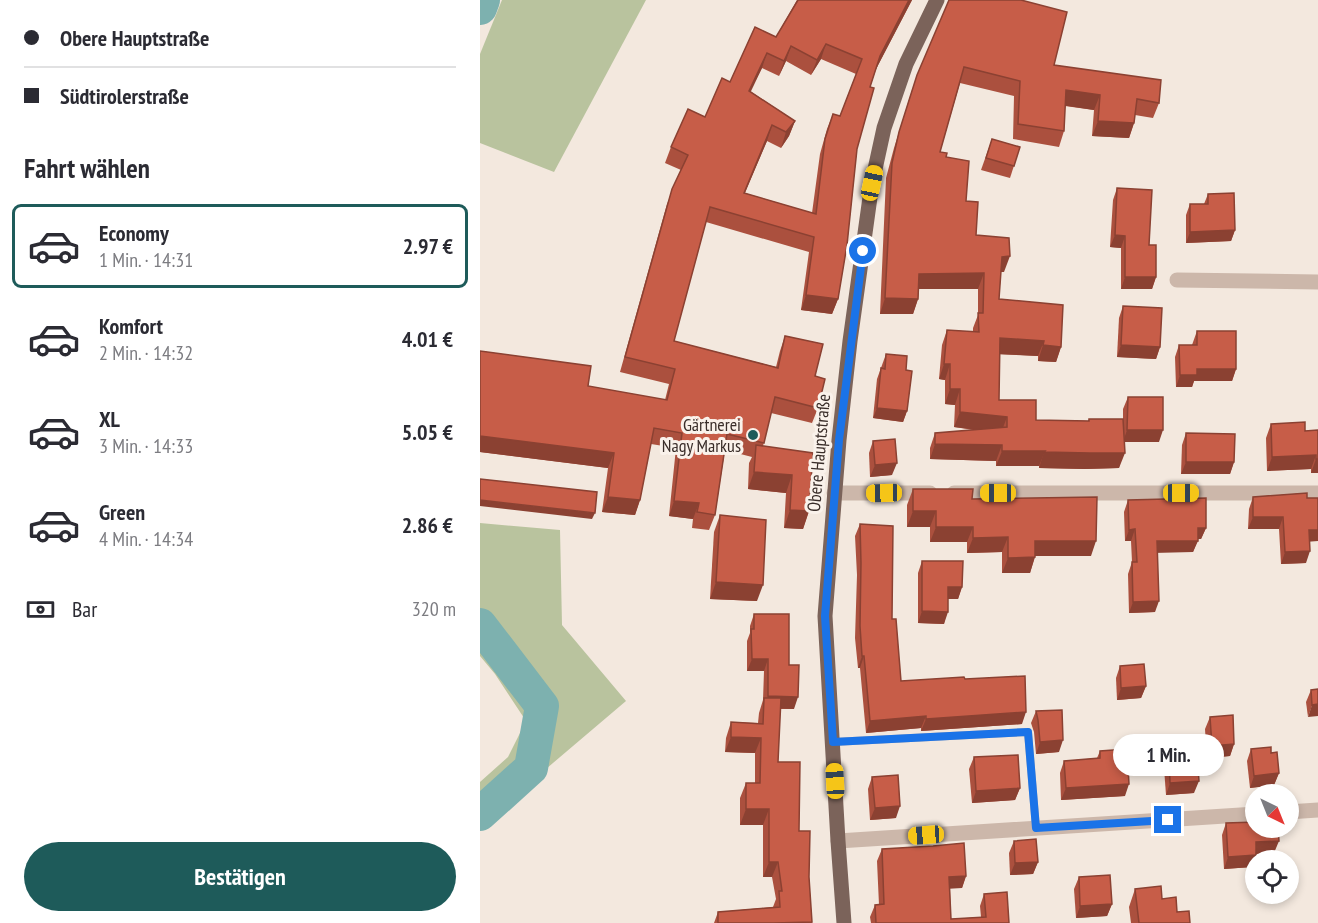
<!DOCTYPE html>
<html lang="de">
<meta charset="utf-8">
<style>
body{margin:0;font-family:"PT Sans Narrow",sans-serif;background:#f7f7f7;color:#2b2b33;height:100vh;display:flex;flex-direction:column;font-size:22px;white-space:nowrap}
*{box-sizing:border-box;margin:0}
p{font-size:20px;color:#7c7c81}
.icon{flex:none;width:33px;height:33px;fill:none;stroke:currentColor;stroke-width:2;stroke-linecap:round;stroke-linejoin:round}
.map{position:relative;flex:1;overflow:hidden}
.panel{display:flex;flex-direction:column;background:#fff;width:480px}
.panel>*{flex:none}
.top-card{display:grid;align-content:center;height:132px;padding:0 24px;background:#fff}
.needle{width:39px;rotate:137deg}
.fabs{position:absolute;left:765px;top:784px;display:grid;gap:12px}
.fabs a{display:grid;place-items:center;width:54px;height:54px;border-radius:50%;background:#fff;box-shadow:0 3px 9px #0003;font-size:30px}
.end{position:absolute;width:27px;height:27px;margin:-14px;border:8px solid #1a73e8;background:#fff;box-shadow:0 0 0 3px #fff}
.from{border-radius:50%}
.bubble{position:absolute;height:42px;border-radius:21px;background:#fff;box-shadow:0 3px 9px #0003;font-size:20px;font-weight:600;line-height:42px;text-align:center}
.car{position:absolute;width:18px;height:36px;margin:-18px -9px;border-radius:8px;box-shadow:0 0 4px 2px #0007;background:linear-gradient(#f5c518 24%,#345 0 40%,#f5c518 0 76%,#345 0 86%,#f5c518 0)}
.top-card b{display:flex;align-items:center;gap:21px;height:57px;font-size:22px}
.top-card b+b{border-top:2px solid #e1e1e2}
.top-card i{width:15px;height:15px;background:#2b2b33}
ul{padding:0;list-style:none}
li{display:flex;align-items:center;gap:18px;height:84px;margin:0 12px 9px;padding:0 12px;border:3px solid transparent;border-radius:9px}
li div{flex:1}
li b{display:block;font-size:22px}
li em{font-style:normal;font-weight:600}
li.active{border-color:#1e5b5a}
li>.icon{width:54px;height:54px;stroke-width:1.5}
h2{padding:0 24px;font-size:27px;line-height:72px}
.pay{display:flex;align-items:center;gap:15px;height:66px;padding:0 24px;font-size:22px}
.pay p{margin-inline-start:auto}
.action{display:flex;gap:12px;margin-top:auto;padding:12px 24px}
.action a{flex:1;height:69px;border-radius:36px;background:#1e5b5a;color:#fff;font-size:24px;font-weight:600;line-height:69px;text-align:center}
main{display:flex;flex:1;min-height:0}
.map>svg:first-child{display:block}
.green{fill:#b9c39e}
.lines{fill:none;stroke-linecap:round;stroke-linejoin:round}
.river{stroke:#7db1af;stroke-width:34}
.lane{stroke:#ccb7aa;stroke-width:8}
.street{stroke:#ccb7aa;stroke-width:15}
.primary{stroke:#7b635a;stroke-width:15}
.wall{fill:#ab503e;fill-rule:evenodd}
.shaded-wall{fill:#8b4132}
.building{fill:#c75d48;stroke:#8b4132;stroke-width:1.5;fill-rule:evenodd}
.route{stroke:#1a73e8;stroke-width:8}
.poi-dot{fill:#1e5b5a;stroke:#faf2eb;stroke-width:2}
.labels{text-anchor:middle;stroke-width:6;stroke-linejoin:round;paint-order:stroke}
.poi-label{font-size:18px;fill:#392d29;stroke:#faf2eb;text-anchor:end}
.street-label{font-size:18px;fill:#392d29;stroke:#faf2eb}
</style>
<main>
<section class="panel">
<div class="top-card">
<b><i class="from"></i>Obere Hauptstraße</b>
<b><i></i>Südtirolerstraße</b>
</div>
<h2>Fahrt wählen</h2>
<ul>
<li class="active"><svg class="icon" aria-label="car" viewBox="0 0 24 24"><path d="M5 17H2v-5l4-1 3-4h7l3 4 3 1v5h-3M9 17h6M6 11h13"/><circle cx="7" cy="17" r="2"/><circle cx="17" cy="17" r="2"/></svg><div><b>Economy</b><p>1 Min. · 14:31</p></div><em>2.97 €</em></li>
<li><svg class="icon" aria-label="car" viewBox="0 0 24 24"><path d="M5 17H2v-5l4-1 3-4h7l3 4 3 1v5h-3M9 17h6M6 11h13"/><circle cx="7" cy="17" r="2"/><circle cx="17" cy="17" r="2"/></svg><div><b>Komfort</b><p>2 Min. · 14:32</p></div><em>4.01 €</em></li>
<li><svg class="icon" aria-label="car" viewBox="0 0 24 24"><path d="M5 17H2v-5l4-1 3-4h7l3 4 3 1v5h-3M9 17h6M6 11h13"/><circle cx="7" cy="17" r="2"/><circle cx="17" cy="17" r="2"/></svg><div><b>XL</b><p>3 Min. · 14:33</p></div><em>5.05 €</em></li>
<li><svg class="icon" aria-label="car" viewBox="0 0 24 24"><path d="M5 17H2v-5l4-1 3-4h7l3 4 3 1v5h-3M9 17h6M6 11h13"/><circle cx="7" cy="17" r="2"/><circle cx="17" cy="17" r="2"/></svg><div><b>Green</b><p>4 Min. · 14:34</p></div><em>2.86 €</em></li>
</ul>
<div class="pay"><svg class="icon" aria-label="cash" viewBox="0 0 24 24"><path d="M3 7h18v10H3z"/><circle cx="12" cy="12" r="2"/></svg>Bar<p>320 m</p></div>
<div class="action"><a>Bestätigen</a></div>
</section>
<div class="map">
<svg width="838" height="923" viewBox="0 0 838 923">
<rect width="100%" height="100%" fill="#f3e8de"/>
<g class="green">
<path d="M22,0H166L74,172L0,143V54Z"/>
<path d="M0,523L80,530L82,625L146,701L0,825V782L28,757L46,721L15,674L0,656Z"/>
</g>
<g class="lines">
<g class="river">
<path d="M0,8L3,0"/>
<path d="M0,625L62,706L51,768L0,814"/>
</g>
<path class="lane" d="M353,742L548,732L556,828"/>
<g class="street">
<path d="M697,280L838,282"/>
<path d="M354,493H450"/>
<path d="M474,493H838"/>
<path d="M808,812L838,810"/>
<path d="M358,841L776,814"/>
</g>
<path class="primary" d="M364,923L358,841L345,616L359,440L370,341L392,183L404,128L426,64L457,0"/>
</g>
<g class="wall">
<path d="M317,0H432L396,69L390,87L394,88L377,149L367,245L358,299L352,314L321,310L329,252L226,222L194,341L296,367L300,351L305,336L343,344L335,376L345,379L338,408L332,423L291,413L283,446L333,453L329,511L323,529L304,528L306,493L268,489L269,463L272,457L245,450L235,515L229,530L212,528L213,519L189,516L196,448L171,444L160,500L155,515L122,512L128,468L0,452V351L111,366L108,386L185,400L189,384L140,372L187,204L201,170L185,163L191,147L208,109L225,117L242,78L250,82L275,27L296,37ZM341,59L376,74L360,116L353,114L347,129L340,154L332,213L265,193L287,141L301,148L309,136L315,121L270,91L282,68L299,76L306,61L331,75Z"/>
<path d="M469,0L574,65L679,103L673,118L655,115L654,123L649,138L612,136L614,110L585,106L584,131L579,147L533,139L534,96L480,83L460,152L466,157L486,201L496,235L524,272H521L519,299L581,347L576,362L558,361V356L519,354V400L556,420L608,421L609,419L643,422V409L648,397L679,442H644L639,468L605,469L559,468V466H516V461L450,459V448L455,433L494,430L474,427L475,405L465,404V380L459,379L462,345L467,330L493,332V328L498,315V289H439L438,299L433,314H400L406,178L414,148L432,90Z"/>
<path d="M512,139L540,147L530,178L501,170Z"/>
<path d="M637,188L669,245L676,277L672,289H641V248L630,247L633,200Z"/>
<path d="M728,194L755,230L751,241L706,243V215L710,204H724Z"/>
<path d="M643,306L680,347L676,359L637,357L639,318Z"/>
<path d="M717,331L756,369L752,381H714L712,387H696L695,357L699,345H712Z"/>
<path d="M406,354L426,370L427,411L423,422L393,418L397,379Z"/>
<path d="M791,424L825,431L838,430V473H831V469L787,471L786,438Z"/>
<path d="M706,433L754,462L750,474H701L702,445Z"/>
<path d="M393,441L412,475L390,477L389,453Z"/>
<path d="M433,489L492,499L611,556H555L550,573H522V552L487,553V542H450V527H427V505Z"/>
<path d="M827,493L826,563L801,564L799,529H768L769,509L773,497Z"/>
<path d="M648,500L726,528L721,539H718L713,552H678L675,612L649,613L648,574L652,562L651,541H645L644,512Z"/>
<path d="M240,515L277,601L230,599L234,532Z"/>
<path d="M380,524L412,619L421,681L485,679L542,724L441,731V728L386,733L380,668H378L375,638L377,575L375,536Z"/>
<path d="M442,561L482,587L478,599H468L464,624L438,623V573Z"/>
<path d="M274,614L309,665L314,709H300L298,762L319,831L329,877L332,923H234L238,912L293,907L296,899L292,877H283V825H260V798L266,783H275V753L245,752L246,738L251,722L278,723L279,713L283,700L284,671H267V641L270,633V626Z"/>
<path d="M640,666L666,686L661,698L637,700L636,678Z"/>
<path d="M838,689L828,717L826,702L831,690Z"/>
<path d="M556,711L579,752L556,754L554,732L551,723Z"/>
<path d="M730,717L754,744L750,756L727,758L725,729Z"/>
<path d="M771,749L791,753L799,773L794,785L770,788L767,761Z"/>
<path d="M620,751L645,796L581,800L580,773L584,761L617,758Z"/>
<path d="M689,756L714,793L686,795L684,768Z"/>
<path d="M494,757L540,788L535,800L492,803L489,769Z"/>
<path d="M392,777L416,818L390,820L388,789Z"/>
<path d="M746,823L794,853L776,854L772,867L744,869L742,835Z"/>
<path d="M534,841L558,862L553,874L530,875L529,853Z"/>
<path d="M402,849L486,876L482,888H470L471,919L501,917L500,906L504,894L529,923H391L390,917L395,905H399L397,861Z"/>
<path d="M599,877L632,904L627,916L596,918L594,889Z"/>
<path d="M655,889L682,899L710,923H651L649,907Z"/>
</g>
<g class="shaded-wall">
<path d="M429,0H432L395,71L400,56Z"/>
<path d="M346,44L341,59L331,75L337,60Z"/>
<path d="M311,46L306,61L299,76L304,61Z"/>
<path d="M287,53L282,68L264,106L269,91Z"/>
<path d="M586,90L620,95L614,110L581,105Z"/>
<path d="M315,121L309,136L301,148L306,132Z"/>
<path d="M618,121L654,123L649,138L612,136Z"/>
<path d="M292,125L287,141L258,208L264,193Z"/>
<path d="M755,230L751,241L706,243L710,232Z"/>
<path d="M635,235L645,236L641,248L630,247Z"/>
<path d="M530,256L524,272H516L522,257Z"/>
<path d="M504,273L498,289H433L439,274Z"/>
<path d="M645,277H676L672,289H641Z"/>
<path d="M326,295L358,299L352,314L321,310Z"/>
<path d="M405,298L438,299L433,314H400Z"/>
<path d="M520,338L564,341L558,356L514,354Z"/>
<path d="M563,345L581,347L576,362L558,361Z"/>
<path d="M641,345L680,347L676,359L637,357Z"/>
<path d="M464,364H470L465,380L459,379Z"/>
<path d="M717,369H756L752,381H714L712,387H696L700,375Z"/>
<path d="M470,389H480L475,405L465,404Z"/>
<path d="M397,408L427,411L423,422L393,418Z"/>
<path d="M480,412L527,417L521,433L474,427Z"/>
<path d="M647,430H683L679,442H643Z"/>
<path d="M0,436L134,453L128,468L0,452Z"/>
<path d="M455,444L522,445L516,461L450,459Z"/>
<path d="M522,451H565L559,466H516Z"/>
<path d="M564,452L645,453L639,468L605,469L559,468Z"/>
<path d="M836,455L831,469L787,471L792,457Z"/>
<path d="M836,459H838V473H831Z"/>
<path d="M706,462H754L750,474H701Z"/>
<path d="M417,463L412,475L390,477L395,465Z"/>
<path d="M274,472L312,475L306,493L268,489Z"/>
<path d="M128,497L160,500L155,515L122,512Z"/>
<path d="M0,500L115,513L112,519L0,506Z"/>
<path d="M194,501L219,503L213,519L189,516Z"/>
<path d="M310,510L329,511L323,529L304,528Z"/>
<path d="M433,511H456L450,527H427Z"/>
<path d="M773,517H803L799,529H768Z"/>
<path d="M456,527H493L487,542H450Z"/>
<path d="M718,528H726L721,539H713Z"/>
<path d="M655,529L651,541H645L649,530Z"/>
<path d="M829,530H838V541L825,542Z"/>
<path d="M528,537L522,552L487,553L493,538Z"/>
<path d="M555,541H616L611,556H549Z"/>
<path d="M677,541H718L713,552L673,553Z"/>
<path d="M830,551L826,563L801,564L805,552Z"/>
<path d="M555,557L550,573H522L528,558Z"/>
<path d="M236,582L283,585L277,601L230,599Z"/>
<path d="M468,587H482L478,599H464Z"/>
<path d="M679,601L675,612L649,613L653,602Z"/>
<path d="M442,611L468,612L464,624L438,623Z"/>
<path d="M382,656H384L380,668H378Z"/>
<path d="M272,659H288L284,671H267Z"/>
<path d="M666,686L661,698L637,700L641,688Z"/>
<path d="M288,696L318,697L314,709L283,708Z"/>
<path d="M838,704V716L828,717L832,705Z"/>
<path d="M546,712L542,724L441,731L446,719Z"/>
<path d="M446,716L441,728L386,733L390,721Z"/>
<path d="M251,737L281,738L275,753L245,752Z"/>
<path d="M583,740L579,752L556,754L560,742Z"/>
<path d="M754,744L750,756L727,758L732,746Z"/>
<path d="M799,773L794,785L770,788L774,776Z"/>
<path d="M719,781L714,793L686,795L690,783Z"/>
<path d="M649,784L645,796L581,800L586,788Z"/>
<path d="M540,788L535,800L492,803L496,791Z"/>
<path d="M420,806L416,818L390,820L395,808Z"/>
<path d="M266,809H289L283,825H260Z"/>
<path d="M799,841L794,853L772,854L776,842Z"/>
<path d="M776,855L772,867L744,869L748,857Z"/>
<path d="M289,862H298L292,877H283Z"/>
<path d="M558,862L553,874L530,875L535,863Z"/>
<path d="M486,876L482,888L465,889L469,877Z"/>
<path d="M632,904L627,916L596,918L600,906Z"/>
</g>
<g class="building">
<path d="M318,0H429L400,56L390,87L394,88L377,149L367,245L358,299L326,295L334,237L230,207L194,341L298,368L305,336L343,344L335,376L345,379L338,408L295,397L284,443L247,434L235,515L217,512L219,503L194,501L202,433L174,428L160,500L128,497L134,453L0,436V351L111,366L108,386L187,400L195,369L145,357L192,189L208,155L191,147L208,109L225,117L242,78L250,82L275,27L296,37ZM346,44L382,59L360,116L353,114L345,139L336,214L264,193L292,125L306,132L315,121L269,91L287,53L304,61L311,46L337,60Z"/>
<path d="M469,0H541L587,12L574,65L681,80L679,103L657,99L654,123L618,121L620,95L586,90L584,131L538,124L540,81L484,67L460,152L467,153L466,157L489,161L486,201L498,202L496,235L529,238L530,256L522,257L519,299L583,305L581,347L563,345L564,341L520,338L519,400H556V420L609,421V419H643L645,453H610L564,452L565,451H522V445L455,444V433L527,427V417L480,412V389H470V364H464L467,330L499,332L498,313H503L504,273L439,274L438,299L405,298L412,163L419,132L437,75Z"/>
<path d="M512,139L540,147L534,166L506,158Z"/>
<path d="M637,188L672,190L669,245H676V277H645V236L635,235Z"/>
<path d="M754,193L755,230L710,232V204H728V194Z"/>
<path d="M643,306L682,308L680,347L641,345Z"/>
<path d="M717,331H756V369H717V375H700L699,345H717Z"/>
<path d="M406,354L427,356L426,370L432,371L427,411L397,408L401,368L405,369Z"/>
<path d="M648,397H683V430H647Z"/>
<path d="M825,422V431L838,430V459H836V455L792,457L791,424Z"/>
<path d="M706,433L755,434L754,462H706Z"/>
<path d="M415,439L417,463L395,465L393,441Z"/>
<path d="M276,445L333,453L329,511L310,510L312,475L274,472Z"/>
<path d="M0,479L117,492L115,513L0,500Z"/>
<path d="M433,489H493L492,499L617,497L616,541H555V557L528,558V537L493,538V527H456V511H433Z"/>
<path d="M827,493V498H838V530H829L830,551L805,552L803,517H773V497Z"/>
<path d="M726,498V528H718V541H677L679,601L653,602L652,562H657L655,529L649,530L648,500Z"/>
<path d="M240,515L286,520L283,585L236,582Z"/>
<path d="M380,524L413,526L412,619H416L421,681L484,677L485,679L545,676L546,712L446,719V716L390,721L384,656H382L380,626L381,563Z"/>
<path d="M442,561H483L482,587H468V612L442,611Z"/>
<path d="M274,614H309V665H319L318,697L288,696V659H272L271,629H274Z"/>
<path d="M664,664L666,686L641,688L640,666Z"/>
<path d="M838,689V704L832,705L831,690Z"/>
<path d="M284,698H301L298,762H320L319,831H330L329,877L332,922L294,923H238V912L300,907L299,891H302L298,862H289V809H266V783H280L281,738L251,737V722L283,724Z"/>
<path d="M582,710L583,740L560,742L558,720L556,711Z"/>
<path d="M753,715L754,744L732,746L730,717Z"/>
<path d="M791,747V753L797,752L799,773L774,776L771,749Z"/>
<path d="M647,749L649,784L586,788L584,761L620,758V751Z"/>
<path d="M717,754L719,781L690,783L689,756Z"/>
<path d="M538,755L540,788L496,791L494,757Z"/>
<path d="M418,775L420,806L395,808L392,777Z"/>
<path d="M776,822V828H798L799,841L776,842V855L748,857L746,823Z"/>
<path d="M556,839L558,862L535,863L534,841Z"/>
<path d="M484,843L486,876L469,877L471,919L506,917L504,894L527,892L529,923H396L395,905L404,904L402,849L453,846Z"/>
<path d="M630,875L632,904L600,906L599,877Z"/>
<path d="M681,886L682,899L696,897L697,912L709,911L710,923H659L655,889Z"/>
</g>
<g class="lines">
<path class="route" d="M383,251L359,440L345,616L353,742L548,732L556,828L688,820"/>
</g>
<circle class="poi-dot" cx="273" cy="435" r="6"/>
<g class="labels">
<g class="poi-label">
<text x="261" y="431">Gärtnerei<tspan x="261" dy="21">Nagy Markus</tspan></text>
</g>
<g class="street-label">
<text transform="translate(339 453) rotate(-85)" y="6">Obere Hauptstraße</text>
</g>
</g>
</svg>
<div class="fabs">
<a><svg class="needle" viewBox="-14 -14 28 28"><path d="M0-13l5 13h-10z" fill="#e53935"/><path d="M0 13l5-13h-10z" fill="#7c7c81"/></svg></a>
<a><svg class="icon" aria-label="locate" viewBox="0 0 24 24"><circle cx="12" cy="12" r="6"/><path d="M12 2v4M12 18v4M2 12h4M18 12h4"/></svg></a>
</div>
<i class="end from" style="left:383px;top:251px"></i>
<i class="end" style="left:688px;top:820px"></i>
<div class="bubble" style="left:633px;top:734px;width:111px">1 Min.</div>
<i class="car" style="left:392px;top:183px;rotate:12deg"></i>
<i class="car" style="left:404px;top:493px;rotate:269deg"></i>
<i class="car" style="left:518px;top:493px;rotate:270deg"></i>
<i class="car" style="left:701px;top:493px;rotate:90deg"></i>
<i class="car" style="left:355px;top:781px;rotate:357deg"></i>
<i class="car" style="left:446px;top:835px;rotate:266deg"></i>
</div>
</main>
